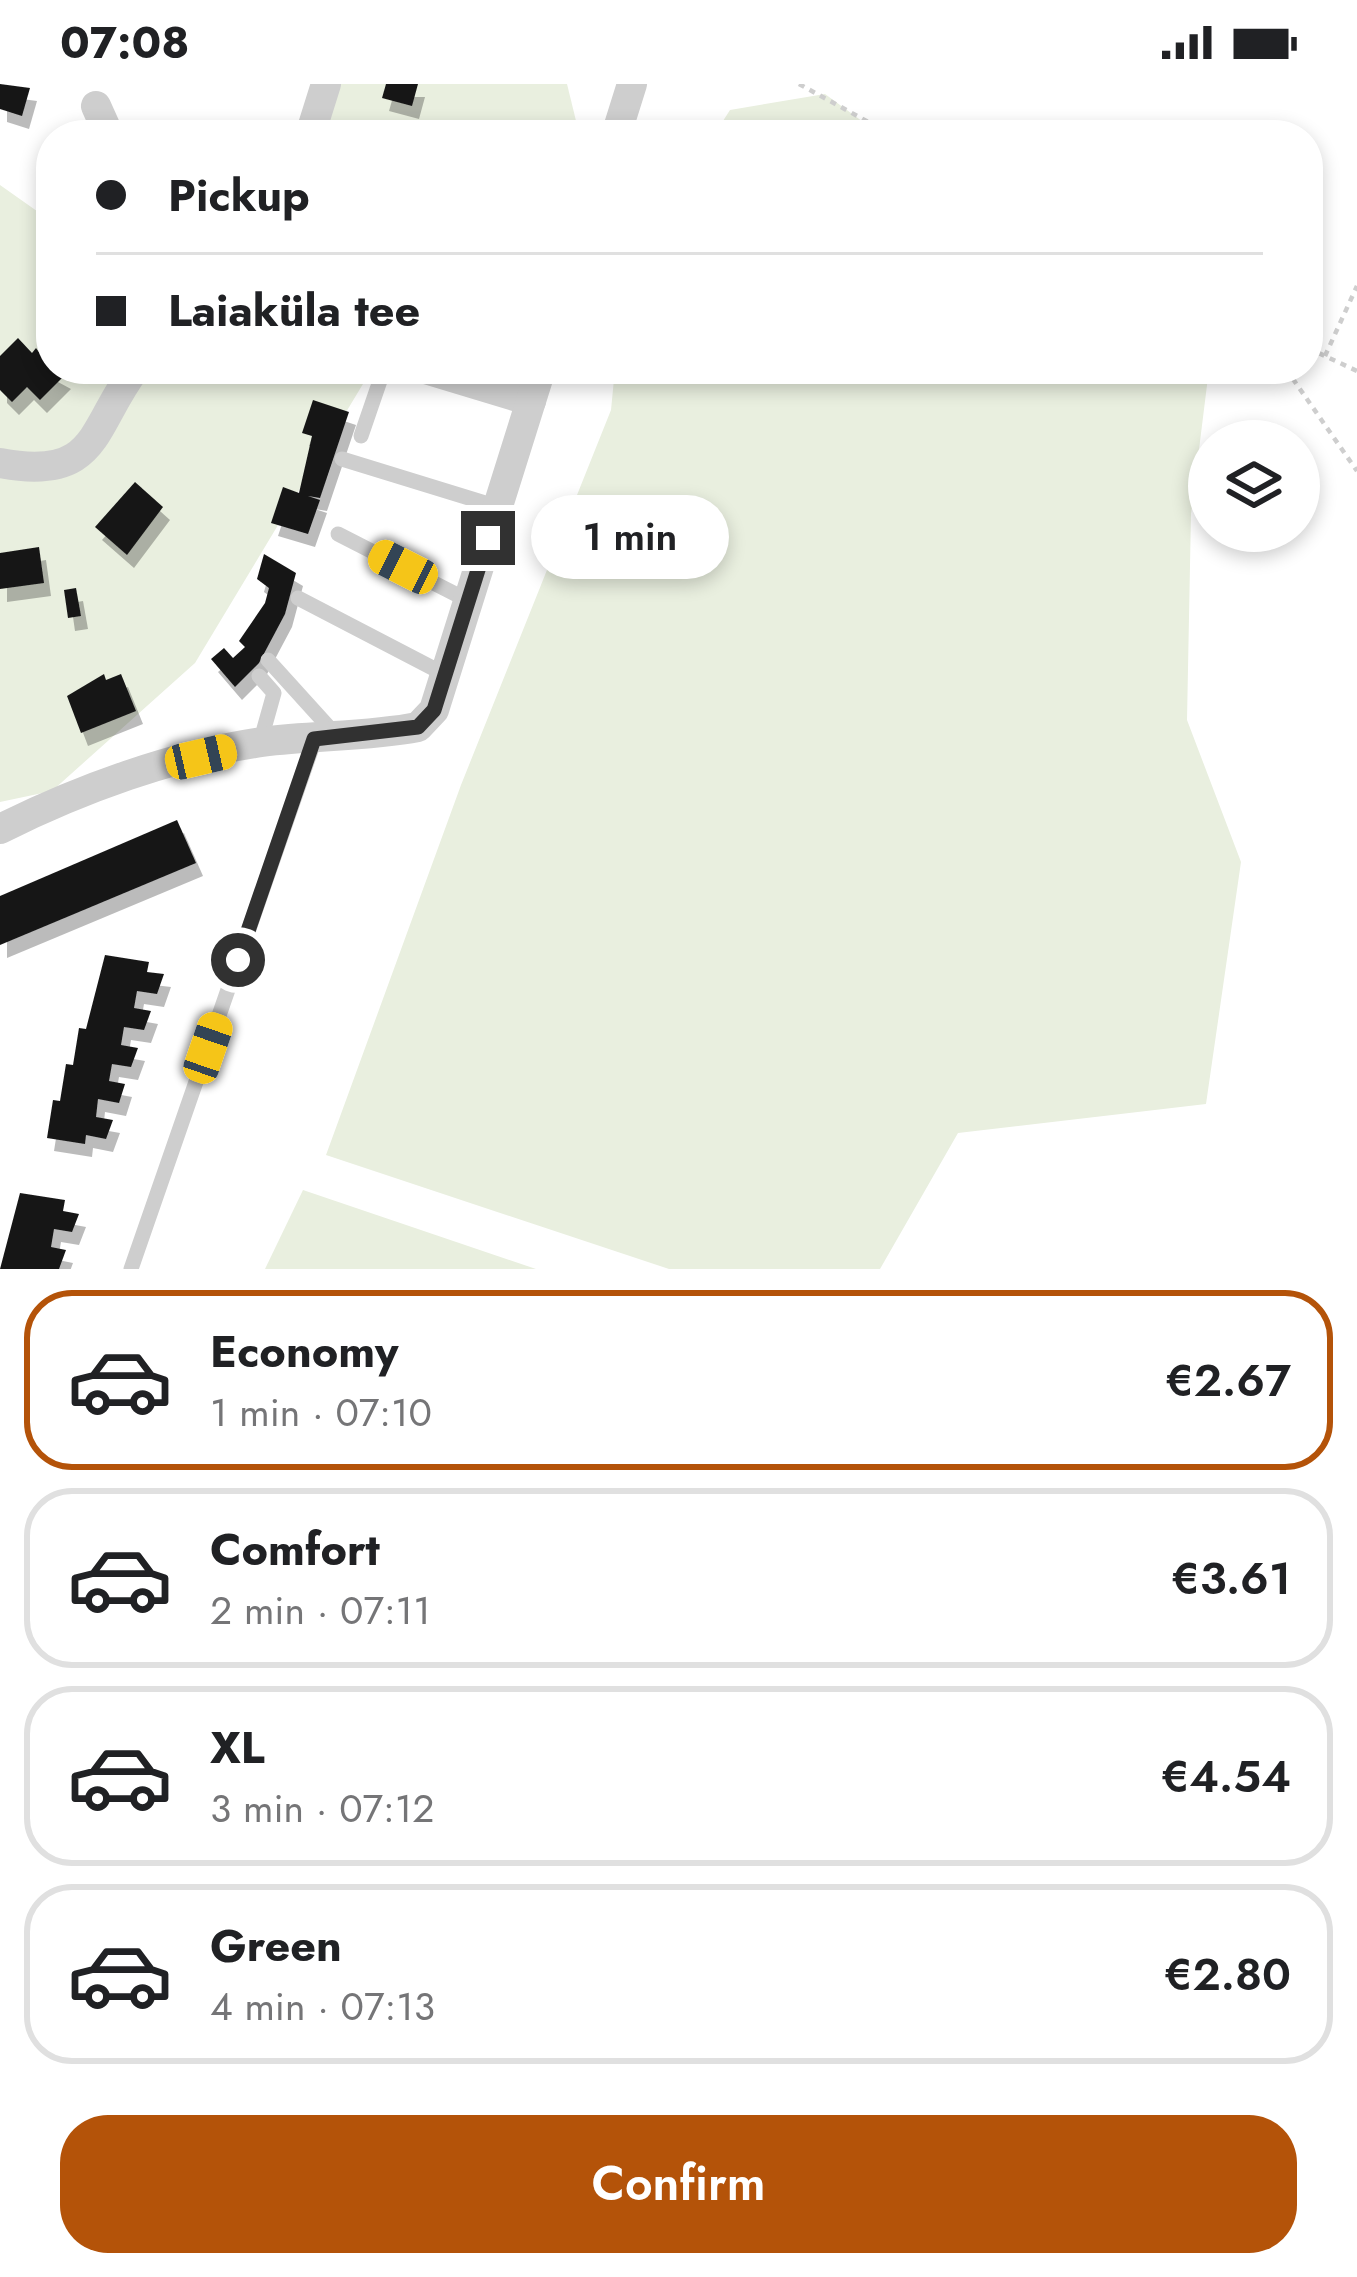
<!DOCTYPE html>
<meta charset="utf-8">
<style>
body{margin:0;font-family:Jost,sans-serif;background:#f2f2f2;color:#202124;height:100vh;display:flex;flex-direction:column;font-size:45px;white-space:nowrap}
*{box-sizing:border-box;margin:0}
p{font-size:39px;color:#757577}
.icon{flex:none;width:66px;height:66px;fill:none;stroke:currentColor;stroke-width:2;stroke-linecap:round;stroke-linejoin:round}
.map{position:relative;height:1185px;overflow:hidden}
.sheet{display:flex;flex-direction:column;background:#fff;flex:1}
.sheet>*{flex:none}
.hud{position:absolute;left:36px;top:36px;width:1287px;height:264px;border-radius:48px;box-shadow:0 6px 18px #0003;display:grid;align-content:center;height:264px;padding:0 60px;background:#fff}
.fabs{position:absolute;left:1188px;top:336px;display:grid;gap:24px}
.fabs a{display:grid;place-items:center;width:132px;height:132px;border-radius:50%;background:#fff;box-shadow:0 6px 18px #0003;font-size:60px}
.end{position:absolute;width:54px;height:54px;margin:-27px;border:15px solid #313131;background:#fff;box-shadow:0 0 0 6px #fff}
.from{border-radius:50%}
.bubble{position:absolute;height:84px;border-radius:42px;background:#fff;box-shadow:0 6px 18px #0003;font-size:39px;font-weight:600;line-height:84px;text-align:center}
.car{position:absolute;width:36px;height:72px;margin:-36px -18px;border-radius:15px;box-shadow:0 0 9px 3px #0007;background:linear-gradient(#f5c518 24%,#345 0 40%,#f5c518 0 76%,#345 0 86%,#f5c518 0)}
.hud b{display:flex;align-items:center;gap:42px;height:114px;font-size:45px}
.hud b+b{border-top:3px solid #e0e0e0}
.hud i{width:30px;height:30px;background:#202124}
ul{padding:21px 0 0;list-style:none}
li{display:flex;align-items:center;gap:36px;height:180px;margin:0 24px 18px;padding:0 36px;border:6px solid #e0e0e0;border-radius:48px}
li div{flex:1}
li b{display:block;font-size:45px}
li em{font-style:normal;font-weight:600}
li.active{border-color:#b45309}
li>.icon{width:108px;height:108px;stroke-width:1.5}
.cta{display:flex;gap:24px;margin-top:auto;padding:24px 60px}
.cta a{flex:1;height:138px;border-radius:48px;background:#b45309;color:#fff;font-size:48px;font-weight:600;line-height:138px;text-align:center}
.status{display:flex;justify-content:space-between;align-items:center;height:84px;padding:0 60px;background:#fff;direction:ltr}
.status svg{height:33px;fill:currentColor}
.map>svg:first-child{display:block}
.green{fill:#e9efdf}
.building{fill:#181818;filter:url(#shadow)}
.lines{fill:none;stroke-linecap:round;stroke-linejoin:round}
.path{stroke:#cecece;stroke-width:4.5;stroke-dasharray:6 6;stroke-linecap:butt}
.lane{stroke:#cecece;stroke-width:15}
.street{stroke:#cecece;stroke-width:30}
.route{stroke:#313131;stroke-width:15}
</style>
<div class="status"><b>07:08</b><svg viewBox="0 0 49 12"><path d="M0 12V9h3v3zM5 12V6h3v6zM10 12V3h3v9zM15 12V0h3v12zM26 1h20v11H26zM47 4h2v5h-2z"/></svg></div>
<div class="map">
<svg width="1357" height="1185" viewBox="0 0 1357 1185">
<defs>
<filter id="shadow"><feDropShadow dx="7" dy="13" stdDeviation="0" flood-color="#0004"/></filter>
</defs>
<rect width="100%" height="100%" fill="#fff"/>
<g class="green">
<path d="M339,0H567L579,49L310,51Z"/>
<path d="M825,10L881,51H714L730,26Z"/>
<path d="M0,101L51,137V285H372L195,579L52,707L0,718Z"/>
<path d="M615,285H1209L1191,430L1187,636L1241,778L1206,1020L958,1049L880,1185H669L326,1071L461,701L611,326Z"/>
<path d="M303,1106L536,1185H265Z"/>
</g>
<g class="building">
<path d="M0,0L30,4L22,32L0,25Z"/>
<path d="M386,0H418L412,22L382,14Z"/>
<path d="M18,254L32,269L36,264L51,285L64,292L40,316L27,303L12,318L0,306V272Z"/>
<path d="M313,316L349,328L320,414L308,412L320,416L308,450L271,439L283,403L299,409L312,352L302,349Z"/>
<path d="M135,398L163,423L127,471L95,443Z"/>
<path d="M39,463L44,499L0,505V469Z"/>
<path d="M264,470L296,489L285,530L259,579L235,603L211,575L224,564L233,574L245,563L239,557L265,519L269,504L257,495Z"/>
<path d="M76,504L81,532L68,534L64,506Z"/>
<path d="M104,590L106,596L121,590L136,627L81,649L67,612Z"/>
<path d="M177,736L196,779L0,861V812Z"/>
<path d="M105,871L149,878L147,888L164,890L157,910L137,907L134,924L151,927L144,946L124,943L121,961L138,964L131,983L112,980L109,997L125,1000L119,1019L98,1015L96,1033L113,1036L106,1055L86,1051L85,1060L47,1054L53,1016L60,1017L66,980L73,981L79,944L86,945Z"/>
<path d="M20,1109L65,1116L63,1127L79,1130L72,1148L54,1145L51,1163L66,1166L59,1185H0Z"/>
</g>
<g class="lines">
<g class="path">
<path d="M799,0L892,51"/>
<path d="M1308,264L1357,287"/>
<path d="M1325,272L1357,202"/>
<path d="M1286,285L1357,387"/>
</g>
<g class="lane">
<path d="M361,352L384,285"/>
<path d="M342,375L498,423"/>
<path d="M338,450L469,517"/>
<path d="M298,514L446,591"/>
<path d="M268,576L335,650"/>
<path d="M259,592L274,609L260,659"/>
<path d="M131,1185L315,655"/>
</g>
<g class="street">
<path d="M96,22L109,51"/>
<path d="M310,51L326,0"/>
<path d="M616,51L632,0"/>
<path d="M425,285L531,317"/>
<path d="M0,379C99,398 91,343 135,285"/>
<path d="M0,745C80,705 173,671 262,658C314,651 367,653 418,643L434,626L541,285"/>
</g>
</g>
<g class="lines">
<path class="route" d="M238,876L314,655L418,643L434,626L488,454"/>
</g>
</svg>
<div class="fabs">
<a><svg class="icon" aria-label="layers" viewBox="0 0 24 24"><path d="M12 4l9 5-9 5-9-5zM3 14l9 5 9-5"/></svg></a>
</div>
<i class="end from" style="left:238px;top:876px"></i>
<i class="end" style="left:488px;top:454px"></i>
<div class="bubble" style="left:531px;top:411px;width:198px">1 min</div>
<i class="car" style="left:403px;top:483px;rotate:297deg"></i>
<i class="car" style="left:201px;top:673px;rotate:77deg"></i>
<i class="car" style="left:208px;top:964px;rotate:19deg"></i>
<div class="hud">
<b><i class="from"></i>Pickup</b>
<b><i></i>Laiaküla tee</b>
</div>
</div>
<section class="sheet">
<ul>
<li class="active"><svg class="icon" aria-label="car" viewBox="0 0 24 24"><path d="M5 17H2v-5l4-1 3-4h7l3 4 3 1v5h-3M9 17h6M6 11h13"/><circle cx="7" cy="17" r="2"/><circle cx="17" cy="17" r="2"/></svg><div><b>Economy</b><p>1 min · 07:10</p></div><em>€2.67</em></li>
<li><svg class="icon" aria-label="car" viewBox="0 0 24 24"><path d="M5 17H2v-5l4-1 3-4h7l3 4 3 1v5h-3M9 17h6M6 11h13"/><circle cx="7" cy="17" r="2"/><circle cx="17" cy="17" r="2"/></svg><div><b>Comfort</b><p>2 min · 07:11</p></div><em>€3.61</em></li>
<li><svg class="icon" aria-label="car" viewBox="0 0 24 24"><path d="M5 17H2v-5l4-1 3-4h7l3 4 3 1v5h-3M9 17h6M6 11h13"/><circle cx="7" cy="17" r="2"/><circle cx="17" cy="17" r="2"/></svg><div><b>XL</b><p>3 min · 07:12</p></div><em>€4.54</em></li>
<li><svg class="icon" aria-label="car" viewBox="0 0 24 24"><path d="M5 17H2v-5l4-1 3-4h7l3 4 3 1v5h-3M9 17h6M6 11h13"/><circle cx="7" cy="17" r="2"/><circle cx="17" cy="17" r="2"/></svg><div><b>Green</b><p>4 min · 07:13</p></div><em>€2.80</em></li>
</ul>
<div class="cta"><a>Confirm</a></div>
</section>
